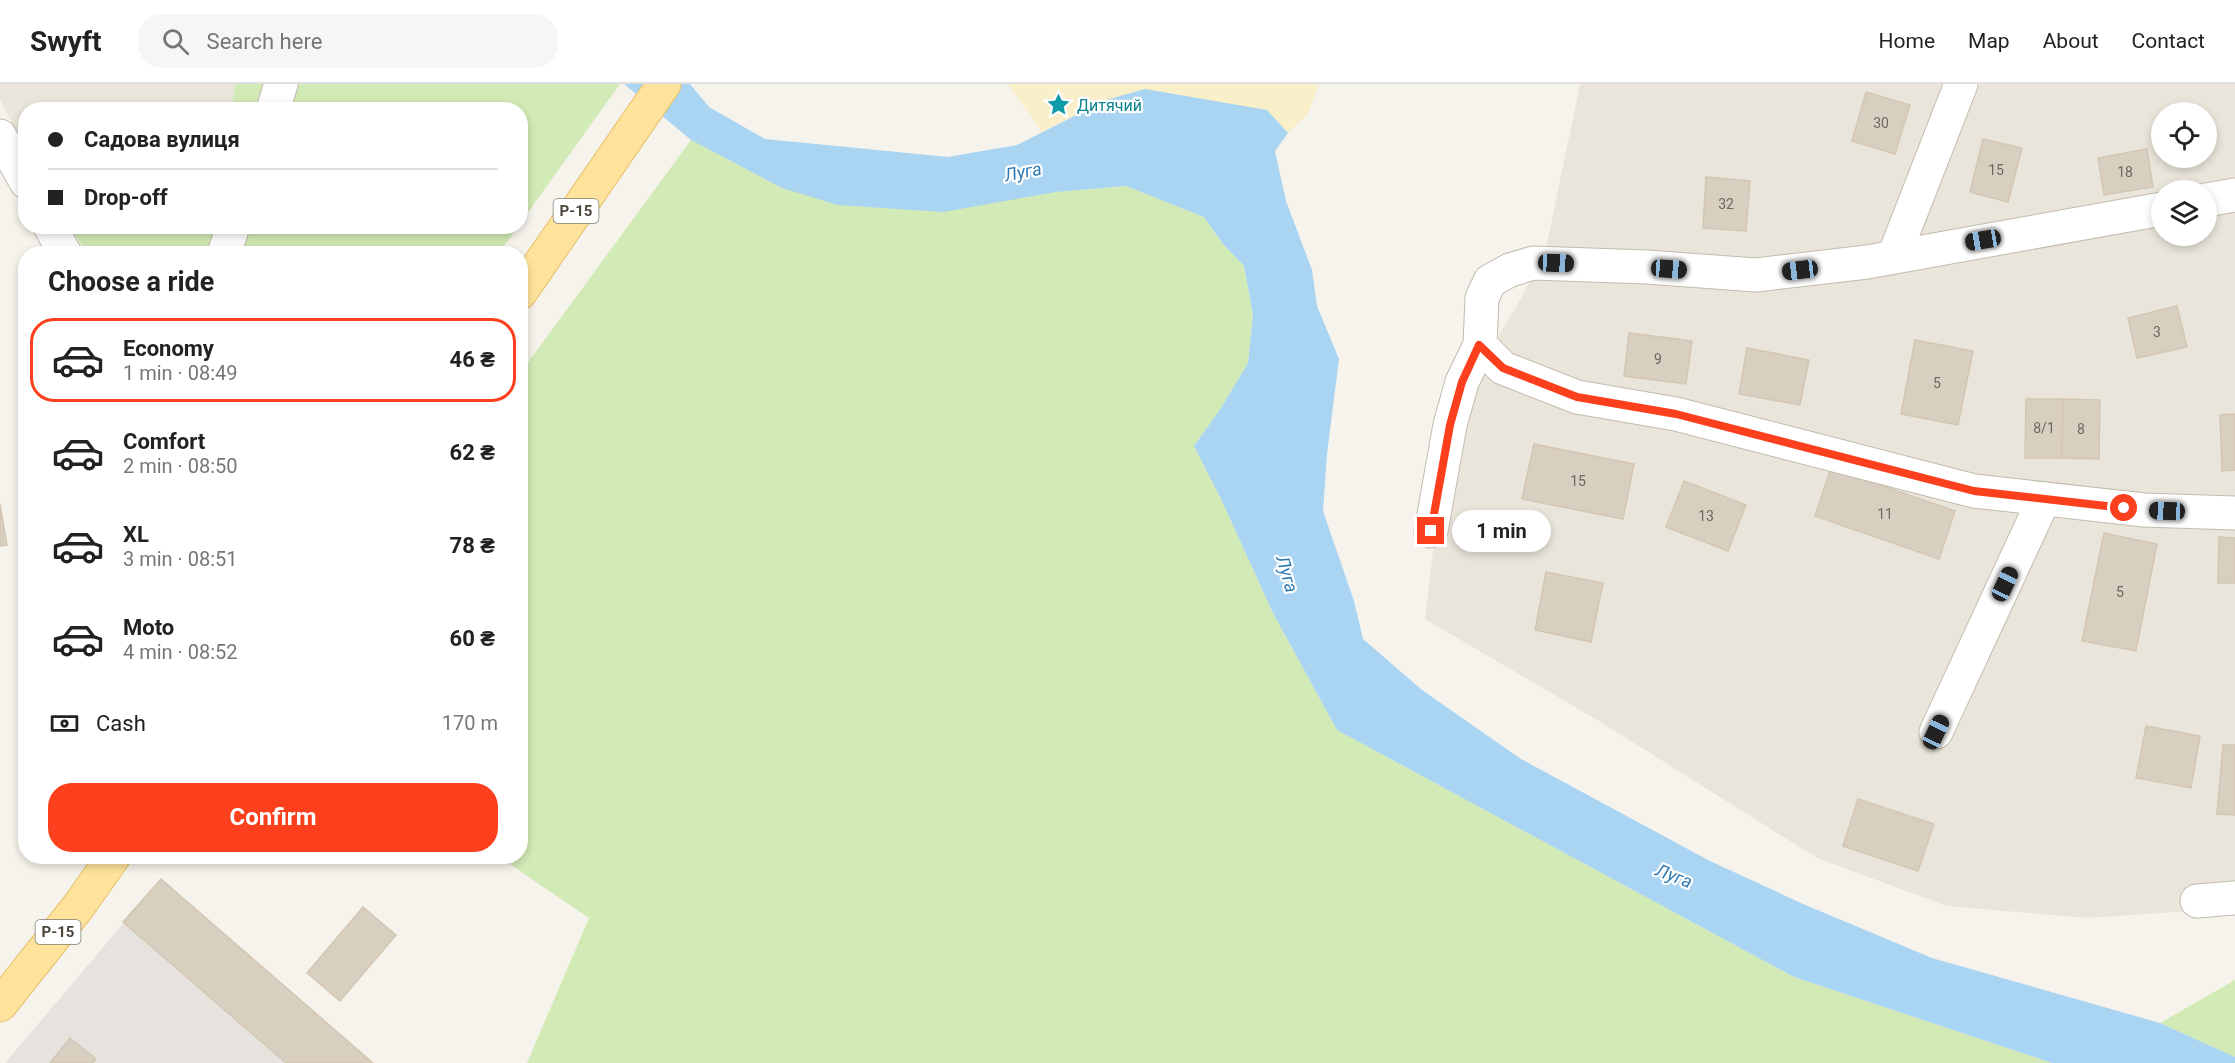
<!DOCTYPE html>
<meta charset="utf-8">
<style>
body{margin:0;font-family:Roboto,sans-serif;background:#f6f6f6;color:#222;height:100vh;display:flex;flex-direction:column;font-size:22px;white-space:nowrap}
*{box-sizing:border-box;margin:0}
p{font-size:20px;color:#767676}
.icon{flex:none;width:33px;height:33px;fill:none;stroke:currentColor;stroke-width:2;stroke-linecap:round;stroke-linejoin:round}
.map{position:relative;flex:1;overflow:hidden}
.drawer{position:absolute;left:18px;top:162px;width:510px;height:618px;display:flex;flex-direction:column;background:#fff;border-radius:24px;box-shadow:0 3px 9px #0003}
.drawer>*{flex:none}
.top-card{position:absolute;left:18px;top:18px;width:510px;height:132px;border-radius:24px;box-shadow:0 3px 9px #0003;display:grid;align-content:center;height:132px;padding:0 30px;background:#fff}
.controls{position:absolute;left:2151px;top:18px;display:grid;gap:12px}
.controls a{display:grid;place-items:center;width:66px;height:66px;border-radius:50%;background:#fff;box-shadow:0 3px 9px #0003;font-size:30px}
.end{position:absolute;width:27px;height:27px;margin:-14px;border:8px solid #fc3f1d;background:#fff;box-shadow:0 0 0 3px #fff}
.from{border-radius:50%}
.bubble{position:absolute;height:42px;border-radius:21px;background:#fff;box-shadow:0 3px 9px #0003;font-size:20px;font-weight:700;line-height:42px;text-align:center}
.car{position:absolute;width:18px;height:36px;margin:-18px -9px;border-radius:8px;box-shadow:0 0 4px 2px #0007;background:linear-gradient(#222 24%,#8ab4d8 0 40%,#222 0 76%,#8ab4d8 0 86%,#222 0)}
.top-card b{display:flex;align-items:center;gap:21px;height:57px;font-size:22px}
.top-card b+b{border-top:2px solid #e0e0e0}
.top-card i{width:15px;height:15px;background:#222}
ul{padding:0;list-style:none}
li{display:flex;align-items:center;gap:18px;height:84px;margin:0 12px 9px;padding:0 18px;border:3px solid transparent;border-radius:24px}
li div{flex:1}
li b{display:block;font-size:22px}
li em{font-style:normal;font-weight:700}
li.current{border-color:#fc3f1d}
li>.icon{width:54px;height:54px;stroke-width:1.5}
h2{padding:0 30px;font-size:27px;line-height:72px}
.pay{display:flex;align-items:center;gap:15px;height:66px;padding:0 30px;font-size:22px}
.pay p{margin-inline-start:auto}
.cta{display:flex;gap:12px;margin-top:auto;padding:12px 30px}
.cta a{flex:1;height:69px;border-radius:24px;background:#fc3f1d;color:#fff;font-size:24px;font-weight:700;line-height:69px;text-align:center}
header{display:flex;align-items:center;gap:36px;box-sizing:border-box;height:84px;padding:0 30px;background:#fff;border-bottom:2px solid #e0e0e0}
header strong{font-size:28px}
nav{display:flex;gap:33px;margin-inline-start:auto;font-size:21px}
.search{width:420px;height:54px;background:#f6f6f6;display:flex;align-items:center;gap:15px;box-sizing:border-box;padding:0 21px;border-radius:24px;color:#767676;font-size:22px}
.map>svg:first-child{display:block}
.residential{fill:#eae5da;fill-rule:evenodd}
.industrial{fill:#e6e2dd}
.green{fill:#d2eab5}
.sand{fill:#f9efc9}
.water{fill:#a9d4f2}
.building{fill:#d8cfc1;stroke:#d3c7b4;stroke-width:1.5}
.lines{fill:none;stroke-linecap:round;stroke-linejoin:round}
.minor-casing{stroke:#c2bbae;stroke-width:35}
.major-casing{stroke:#e6c16a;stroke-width:35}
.minor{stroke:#fff;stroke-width:33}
.major{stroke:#ffe39c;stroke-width:33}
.route{stroke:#fc3f1d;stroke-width:8}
.labels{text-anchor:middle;stroke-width:4.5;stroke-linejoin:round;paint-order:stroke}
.number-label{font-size:14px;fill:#6e675b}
.shield{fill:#fff;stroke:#817c74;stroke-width:1.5}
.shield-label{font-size:15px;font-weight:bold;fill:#4b4439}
.culture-label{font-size:16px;fill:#0d838f;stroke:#fff;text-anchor:start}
.water-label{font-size:18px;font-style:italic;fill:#2e7ab2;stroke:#fff}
</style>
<header>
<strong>Swyft</strong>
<div class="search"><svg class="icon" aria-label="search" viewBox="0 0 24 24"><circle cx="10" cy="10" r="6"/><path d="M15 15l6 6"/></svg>Search here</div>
<nav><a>Home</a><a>Map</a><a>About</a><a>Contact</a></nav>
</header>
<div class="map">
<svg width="2235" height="979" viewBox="0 0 2235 979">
<rect width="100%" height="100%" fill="#f6f3ec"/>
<g class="residential">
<path d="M0,0H235L231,25L26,26L25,63L0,16Z"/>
<path d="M1580,0H2235V824L2088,834L1947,822L1817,774L1599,637L1425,535L1436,441L1460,315L1516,223L1545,169ZM2162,28H2206V74H2162ZM2162,106H2206V152H2162Z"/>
</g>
<path class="industrial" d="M161,795L373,979H5Z"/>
<g class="green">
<path d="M235,0H620L521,138L520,26H231Z"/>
<path d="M691,56L782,104L1056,108L1126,102L1204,133L1223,160L1244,182L1253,231L1248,279L1221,324L1194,362L1221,415L1273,529L1337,646L1794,893L2052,979H527L589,834L499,773L520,772L521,288Z"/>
<path d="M71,143H518L498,170L86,169Z"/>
<path d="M2235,896V973L2160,939Z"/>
</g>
<path class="sand" d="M1008,0H1319L1308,30L1288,49L1267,26L1106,16L1042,48Z"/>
<path class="water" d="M624,0H690L709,23L765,55L948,73L1017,61L1106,16L1145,5L1267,26L1288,49L1275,67L1286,117L1312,186L1317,222L1339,275L1327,370L1323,427L1354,517L1363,555L1422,606L1521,675L1710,777L1803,820L1932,874L2160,939L2235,973V979H2052L1794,893L1337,646L1273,529L1221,415L1194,362L1221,324L1248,279L1253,231L1244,182L1223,160L1204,133L1126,102L1056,108L943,128L838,121L782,104L691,56Z"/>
<g class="building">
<path d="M1866,8L1910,21L1895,70L1852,57Z"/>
<path d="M1983,55L2022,64L2008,118L1970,108Z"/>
<path d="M2147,65L2153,103L2104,111L2098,74Z"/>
<path d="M1706,93L1750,97L1746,147L1703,144Z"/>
<path d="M2177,222L2187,263L2137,274L2128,234Z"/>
<path d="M1629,249L1692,257L1686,300L1624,292Z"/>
<path d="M1915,256L1973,267L1958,341L1901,330Z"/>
<path d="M1747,264L1809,276L1800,321L1739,310Z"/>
<path d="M2026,315H2063L2062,374H2025Z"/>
<path d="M2063,315L2100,316L2099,375L2062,374Z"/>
<path d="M2235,330V386L2222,387L2220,331Z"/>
<path d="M1534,360L1634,380L1623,435L1522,415Z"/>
<path d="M1831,384L1955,427L1939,475L1815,432Z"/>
<path d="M1684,397L1746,421L1728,467L1666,443Z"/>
<path d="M0,420L7,461L0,462Z"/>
<path d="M2104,449L2157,460L2136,567L2082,557Z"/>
<path d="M2219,453L2235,454V499H2218Z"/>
<path d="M1546,488L1603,499L1591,558L1535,546Z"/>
<path d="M2146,642L2200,652L2191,704L2136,694Z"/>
<path d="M2223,661H2235V731L2217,730Z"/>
<path d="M1858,715L1934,740L1918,787L1843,762Z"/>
<path d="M161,795L373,979H286L123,838Z"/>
<path d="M363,823L396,851L340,917L307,889Z"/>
<path d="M70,954L96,975L92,979H50Z"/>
</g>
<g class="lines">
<defs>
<g id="minor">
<path d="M273,26L281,0"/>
<path d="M0,52L26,98"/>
<path d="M2206,116L2235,111"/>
<path d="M2162,125L1867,178L1756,191L1647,183L1533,179L1510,186L1490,197L1482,214L1480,261L1503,284L1577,313L1676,330L1974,407L2144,426L2235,429"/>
<path d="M50,142L65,170"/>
<path d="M224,170L233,142"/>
<path d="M1894,172L1961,0"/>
<path d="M1431,447L1450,341L1462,298L1480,261"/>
<path d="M1936,648L2044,415"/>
<path d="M2197,817L2235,814"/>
</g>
<g id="major">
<path d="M520,209L664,0"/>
<path d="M0,921L78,823L114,772"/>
</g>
</defs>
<use href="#minor" class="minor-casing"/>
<use href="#major" class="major-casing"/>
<use href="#minor" class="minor"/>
<use href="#major" class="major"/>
</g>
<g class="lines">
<path class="route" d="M1431,447L1450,341L1462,298L1479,261L1503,284L1577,313L1676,330L1974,407L2124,424"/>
</g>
<defs>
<symbol id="sight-bare" viewBox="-9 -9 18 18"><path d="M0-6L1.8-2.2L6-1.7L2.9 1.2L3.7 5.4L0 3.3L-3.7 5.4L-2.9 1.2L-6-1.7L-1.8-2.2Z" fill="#0f9aa8" stroke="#fff" stroke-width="2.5" paint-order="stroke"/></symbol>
</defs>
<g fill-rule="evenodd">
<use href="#sight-bare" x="1042" y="4" width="33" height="33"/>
</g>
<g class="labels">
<g class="number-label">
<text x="1881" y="44">30</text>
<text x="1996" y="91">15</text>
<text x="2125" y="93">18</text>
<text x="1726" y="125">32</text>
<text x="2157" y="253">3</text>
<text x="1658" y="280">9</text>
<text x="1937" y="304">5</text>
<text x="2044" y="349">8/1</text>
<text x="2081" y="350">8</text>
<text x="1578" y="402">15</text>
<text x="1885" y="435">11</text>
<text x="1706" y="437">13</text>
<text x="2120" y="513">5</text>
</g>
<g class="shield">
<rect x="553.5" y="115" width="45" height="24" rx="4.5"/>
<rect x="35.5" y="836" width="45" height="24" rx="4.5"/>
</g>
<g class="shield-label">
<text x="576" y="132">Р-15</text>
<text x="58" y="853">Р-15</text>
</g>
<g class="culture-label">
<text x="1077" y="27">Дитячий</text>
</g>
<g class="water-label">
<text transform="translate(1023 88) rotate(-11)" y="6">Луга</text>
<text transform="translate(1287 490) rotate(74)" y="6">Луга</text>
<text transform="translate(1674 792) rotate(21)" y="6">Луга</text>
</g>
</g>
</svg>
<div class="controls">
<a><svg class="icon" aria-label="locate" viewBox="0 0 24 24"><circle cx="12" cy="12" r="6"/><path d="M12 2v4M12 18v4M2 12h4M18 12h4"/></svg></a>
<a><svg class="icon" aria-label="layers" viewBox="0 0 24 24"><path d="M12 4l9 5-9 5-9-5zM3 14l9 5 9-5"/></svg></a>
</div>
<i class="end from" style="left:2124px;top:424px"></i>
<i class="end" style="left:1431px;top:447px"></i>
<div class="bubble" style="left:1452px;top:426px;width:99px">1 min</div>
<i class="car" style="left:1983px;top:156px;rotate:260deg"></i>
<i class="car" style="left:1556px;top:179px;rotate:92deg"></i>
<i class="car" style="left:1669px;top:185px;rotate:94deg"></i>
<i class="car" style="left:1800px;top:186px;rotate:263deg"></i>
<i class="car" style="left:2167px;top:427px;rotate:272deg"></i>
<i class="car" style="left:2005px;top:500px;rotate:25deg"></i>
<i class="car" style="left:1936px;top:648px;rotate:25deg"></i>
<div class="top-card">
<b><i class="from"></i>Садова вулиця</b>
<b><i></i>Drop-off</b>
</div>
<section class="drawer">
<h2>Choose a ride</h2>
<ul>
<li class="current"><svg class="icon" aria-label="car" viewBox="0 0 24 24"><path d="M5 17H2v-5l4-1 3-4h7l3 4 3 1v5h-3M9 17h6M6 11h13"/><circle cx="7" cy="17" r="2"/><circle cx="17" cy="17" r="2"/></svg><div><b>Economy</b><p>1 min · 08:49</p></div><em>46 ₴</em></li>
<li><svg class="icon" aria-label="car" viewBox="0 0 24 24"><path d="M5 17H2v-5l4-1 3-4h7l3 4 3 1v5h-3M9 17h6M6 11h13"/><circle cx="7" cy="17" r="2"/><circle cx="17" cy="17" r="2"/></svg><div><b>Comfort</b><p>2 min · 08:50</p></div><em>62 ₴</em></li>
<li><svg class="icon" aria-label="car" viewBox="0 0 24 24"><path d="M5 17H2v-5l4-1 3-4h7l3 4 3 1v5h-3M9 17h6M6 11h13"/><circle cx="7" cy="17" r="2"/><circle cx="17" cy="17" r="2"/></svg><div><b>XL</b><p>3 min · 08:51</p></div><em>78 ₴</em></li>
<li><svg class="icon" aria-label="car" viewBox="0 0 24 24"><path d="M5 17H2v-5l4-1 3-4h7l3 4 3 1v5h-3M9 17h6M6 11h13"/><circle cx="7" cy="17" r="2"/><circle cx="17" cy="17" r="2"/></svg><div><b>Moto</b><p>4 min · 08:52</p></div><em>60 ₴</em></li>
</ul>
<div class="pay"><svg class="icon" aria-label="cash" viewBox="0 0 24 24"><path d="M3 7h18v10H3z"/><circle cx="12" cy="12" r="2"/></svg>Cash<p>170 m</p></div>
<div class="cta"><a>Confirm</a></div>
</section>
</div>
